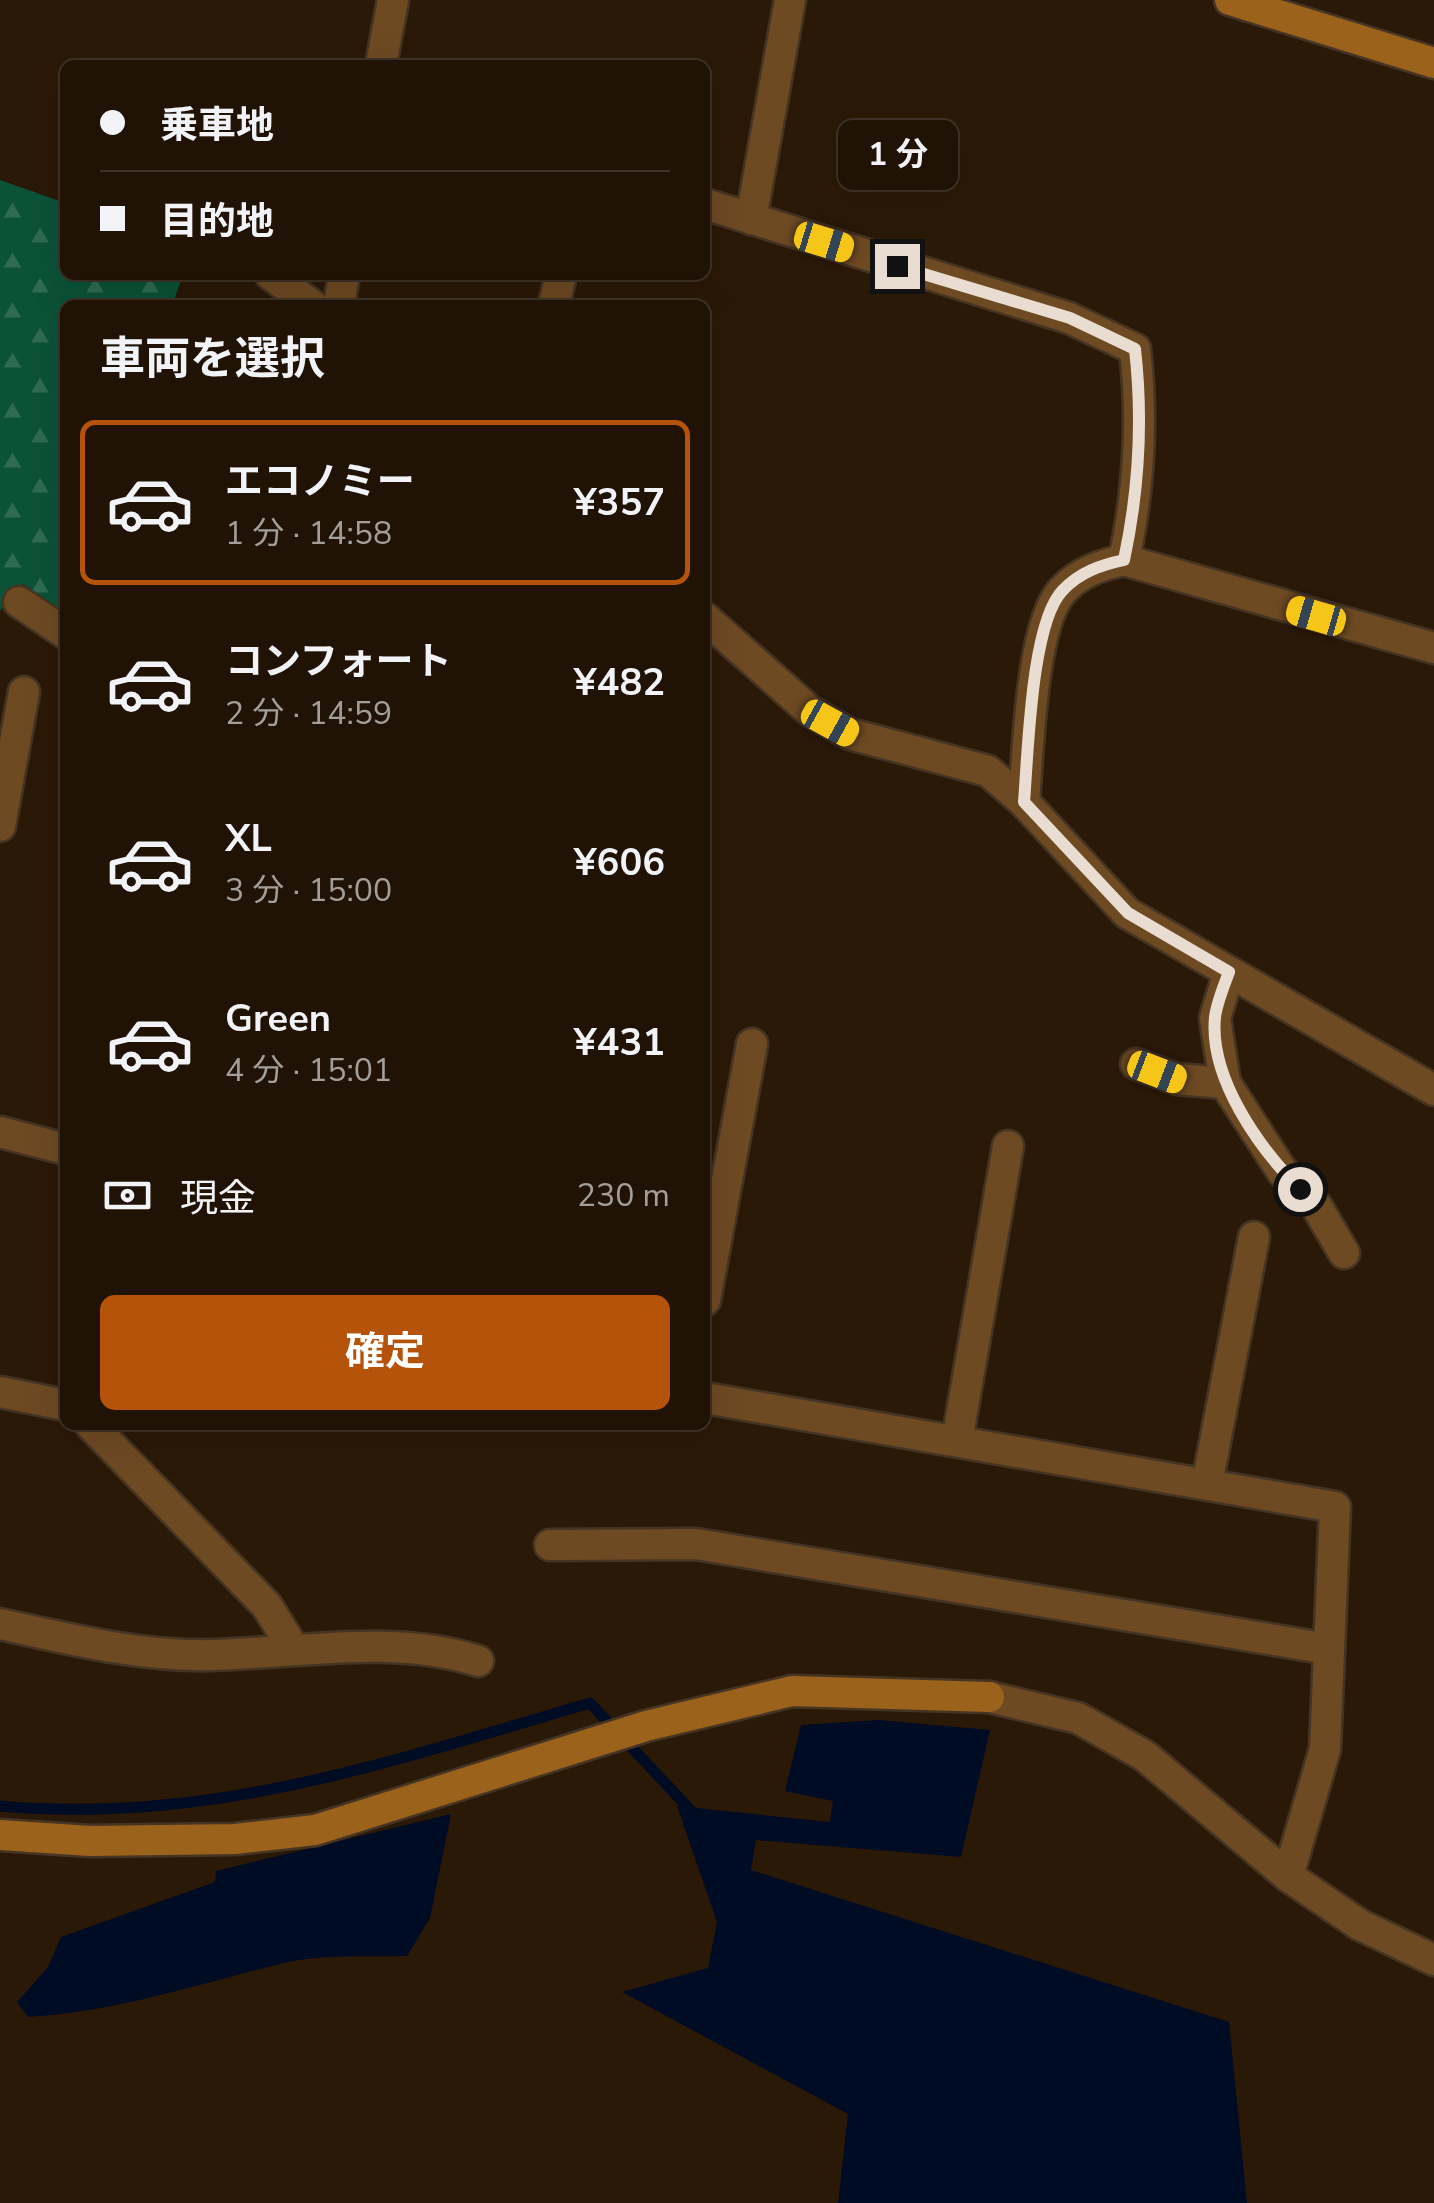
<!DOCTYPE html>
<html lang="ja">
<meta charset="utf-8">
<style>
body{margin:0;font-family:"Nunito Sans","Noto Sans JP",sans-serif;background:#2d2013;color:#f1f3f6;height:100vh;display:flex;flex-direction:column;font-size:38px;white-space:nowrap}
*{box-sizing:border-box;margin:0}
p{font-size:32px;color:#a29e9a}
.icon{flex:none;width:55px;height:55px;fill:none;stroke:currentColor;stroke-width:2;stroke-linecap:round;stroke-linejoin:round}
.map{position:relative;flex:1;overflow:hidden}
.drawer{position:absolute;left:60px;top:300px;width:650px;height:1130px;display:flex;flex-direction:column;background:#201305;border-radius:15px;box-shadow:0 10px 40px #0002,0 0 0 2px #3d3227}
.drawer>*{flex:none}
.hud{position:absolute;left:60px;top:60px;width:650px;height:220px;border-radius:15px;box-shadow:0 10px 40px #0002,0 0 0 2px #3d3227;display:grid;align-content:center;height:220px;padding:0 40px;background:#201305}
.end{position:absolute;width:45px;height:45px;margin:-22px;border:12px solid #e9ddd1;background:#111;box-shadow:0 0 0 5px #111}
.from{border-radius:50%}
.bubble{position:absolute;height:70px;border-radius:15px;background:#201305;box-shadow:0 10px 40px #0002,0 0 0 2px #3d3227;font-size:32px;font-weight:700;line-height:70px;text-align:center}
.car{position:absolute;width:30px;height:60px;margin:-30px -15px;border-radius:12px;box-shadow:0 0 8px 2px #0007;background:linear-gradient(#f5c518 24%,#345 0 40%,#f5c518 0 76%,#345 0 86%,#f5c518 0)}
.hud b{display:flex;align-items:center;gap:35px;height:95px;font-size:38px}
.hud b+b{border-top:2px solid #3d3227}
.hud i{width:25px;height:25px;background:#f1f3f6}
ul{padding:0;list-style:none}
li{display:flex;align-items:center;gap:30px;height:165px;margin:0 20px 15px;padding:0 20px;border:5px solid transparent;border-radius:15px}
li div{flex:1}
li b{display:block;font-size:38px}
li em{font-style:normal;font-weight:700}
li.active{border-color:#b45309}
li>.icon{width:90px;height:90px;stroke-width:1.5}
h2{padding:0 40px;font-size:45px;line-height:120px}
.pay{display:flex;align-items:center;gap:25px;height:110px;padding:0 40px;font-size:38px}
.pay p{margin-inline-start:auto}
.action{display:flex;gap:20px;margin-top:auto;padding:20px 40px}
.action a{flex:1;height:115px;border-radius:15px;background:#b45309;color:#fff;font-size:40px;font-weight:700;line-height:115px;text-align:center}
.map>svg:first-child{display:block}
.forest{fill:url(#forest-firs)}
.water{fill:#000b24}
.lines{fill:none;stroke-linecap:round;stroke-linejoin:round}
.stream{stroke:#000b24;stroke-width:11}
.street-casing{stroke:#463423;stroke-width:35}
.secondary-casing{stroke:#463423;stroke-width:35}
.street{stroke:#6e4a23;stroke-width:30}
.secondary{stroke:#9b621c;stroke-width:30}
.route{stroke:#e9ddd1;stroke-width:12}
</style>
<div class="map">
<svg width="1434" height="2203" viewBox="0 0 1434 2203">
<defs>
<pattern id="forest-firs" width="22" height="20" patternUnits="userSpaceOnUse" patternTransform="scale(2.5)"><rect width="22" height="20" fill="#0b5338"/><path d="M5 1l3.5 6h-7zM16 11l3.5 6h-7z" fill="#2f6b54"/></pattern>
</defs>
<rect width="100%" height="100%" fill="#2b1907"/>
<path class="forest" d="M0,180L65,203V275H183L172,305H65V613L23,584L0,611Z"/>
<g class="water">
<path d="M879,1720L990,1730L961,1857L756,1840L751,1870L1229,2022L1247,2203H838L848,2114L622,1992L708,1968L717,1922L677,1806L830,1822L833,1801L785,1791L801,1725Z"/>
<path d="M451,1814L430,1918L407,1956C368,1957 322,1954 284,1963C198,1984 117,2012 28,2017L17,2002L48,1967L61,1937L215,1882L216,1871Z"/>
</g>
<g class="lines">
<path class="stream" d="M0,1806C210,1825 392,1761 590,1703L697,1817"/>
<defs>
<g id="street">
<path d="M381,65L393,0"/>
<path d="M705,204L1069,318L1135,349C1143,420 1139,490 1124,560"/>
<path d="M751,219L790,0"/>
<path d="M271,275L312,305"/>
<path d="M339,305L344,275"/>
<path d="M554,305L561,275"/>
<path d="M19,602L65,633"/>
<path d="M705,618L810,711L850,734L988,771L1024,802L1127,913L1434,1090"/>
<path d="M1024,802C1028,754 1031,623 1063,590C1080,572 1101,565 1124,560L1434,648"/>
<path d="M0,826L24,692"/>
<path d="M1229,972L1215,1018L1225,1083L1282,1171L1317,1207L1344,1253"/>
<path d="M1136,1064L1177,1079L1225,1083"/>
<path d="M0,1132L65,1149"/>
<path d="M705,1300L752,1044"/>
<path d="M0,1392L65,1405"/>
<path d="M705,1398L1335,1507L1325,1749L1288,1876"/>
<path d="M91,1425L267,1606L293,1648"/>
<path d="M957,1441L1008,1146"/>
<path d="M1207,1484L1254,1237"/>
<path d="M550,1545L696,1544L1329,1649"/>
<path d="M0,1624C69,1639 141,1657 212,1655C298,1653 394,1634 478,1661"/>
<path d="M989,1697L1078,1718L1145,1756L1288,1876L1360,1925L1434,1960"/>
</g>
<g id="secondary">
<path d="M1230,0L1434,63"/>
<path d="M0,1835L90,1841L235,1839L315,1830L646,1726L792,1691L989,1697"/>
</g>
</defs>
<use href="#street" class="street-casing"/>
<use href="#secondary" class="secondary-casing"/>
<use href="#street" class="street"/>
<use href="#secondary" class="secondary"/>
</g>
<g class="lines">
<path class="route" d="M897,266L1070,318L1135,349C1143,420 1139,490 1124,560C1101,565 1080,572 1063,590C1031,622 1028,754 1024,802L1128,913L1229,972C1224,986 1217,1002 1215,1017C1209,1078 1259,1148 1300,1189"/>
</g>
</svg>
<i class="end from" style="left:1300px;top:1189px"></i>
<i class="end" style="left:897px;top:266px"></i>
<div class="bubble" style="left:838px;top:120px;width:120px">1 分</div>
<i class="car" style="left:824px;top:242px;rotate:107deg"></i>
<i class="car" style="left:1316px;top:616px;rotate:286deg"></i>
<i class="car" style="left:830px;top:723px;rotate:119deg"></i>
<i class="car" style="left:1157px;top:1072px;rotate:111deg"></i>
<div class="hud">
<b><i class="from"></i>乗車地</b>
<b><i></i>目的地</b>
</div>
<section class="drawer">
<h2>車両を選択</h2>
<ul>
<li class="active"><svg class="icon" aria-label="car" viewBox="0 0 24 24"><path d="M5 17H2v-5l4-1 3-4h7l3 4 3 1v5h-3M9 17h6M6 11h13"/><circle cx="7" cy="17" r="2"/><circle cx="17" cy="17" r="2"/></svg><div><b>エコノミー</b><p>1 分 · 14:58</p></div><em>¥357</em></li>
<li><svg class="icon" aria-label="car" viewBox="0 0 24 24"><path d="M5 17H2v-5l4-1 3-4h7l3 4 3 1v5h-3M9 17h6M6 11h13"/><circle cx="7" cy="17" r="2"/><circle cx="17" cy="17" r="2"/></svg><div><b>コンフォート</b><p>2 分 · 14:59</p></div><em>¥482</em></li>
<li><svg class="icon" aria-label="car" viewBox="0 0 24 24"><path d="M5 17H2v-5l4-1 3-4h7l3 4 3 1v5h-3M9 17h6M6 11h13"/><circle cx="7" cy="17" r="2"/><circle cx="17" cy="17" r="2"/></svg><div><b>XL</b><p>3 分 · 15:00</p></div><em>¥606</em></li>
<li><svg class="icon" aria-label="car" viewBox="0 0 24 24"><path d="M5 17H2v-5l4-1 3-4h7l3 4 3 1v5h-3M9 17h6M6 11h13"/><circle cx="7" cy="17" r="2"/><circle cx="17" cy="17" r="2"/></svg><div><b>Green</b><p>4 分 · 15:01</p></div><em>¥431</em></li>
</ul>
<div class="pay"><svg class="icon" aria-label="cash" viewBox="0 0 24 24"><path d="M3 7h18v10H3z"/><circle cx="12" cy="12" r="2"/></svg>現金<p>230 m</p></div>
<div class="action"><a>確定</a></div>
</section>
</div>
